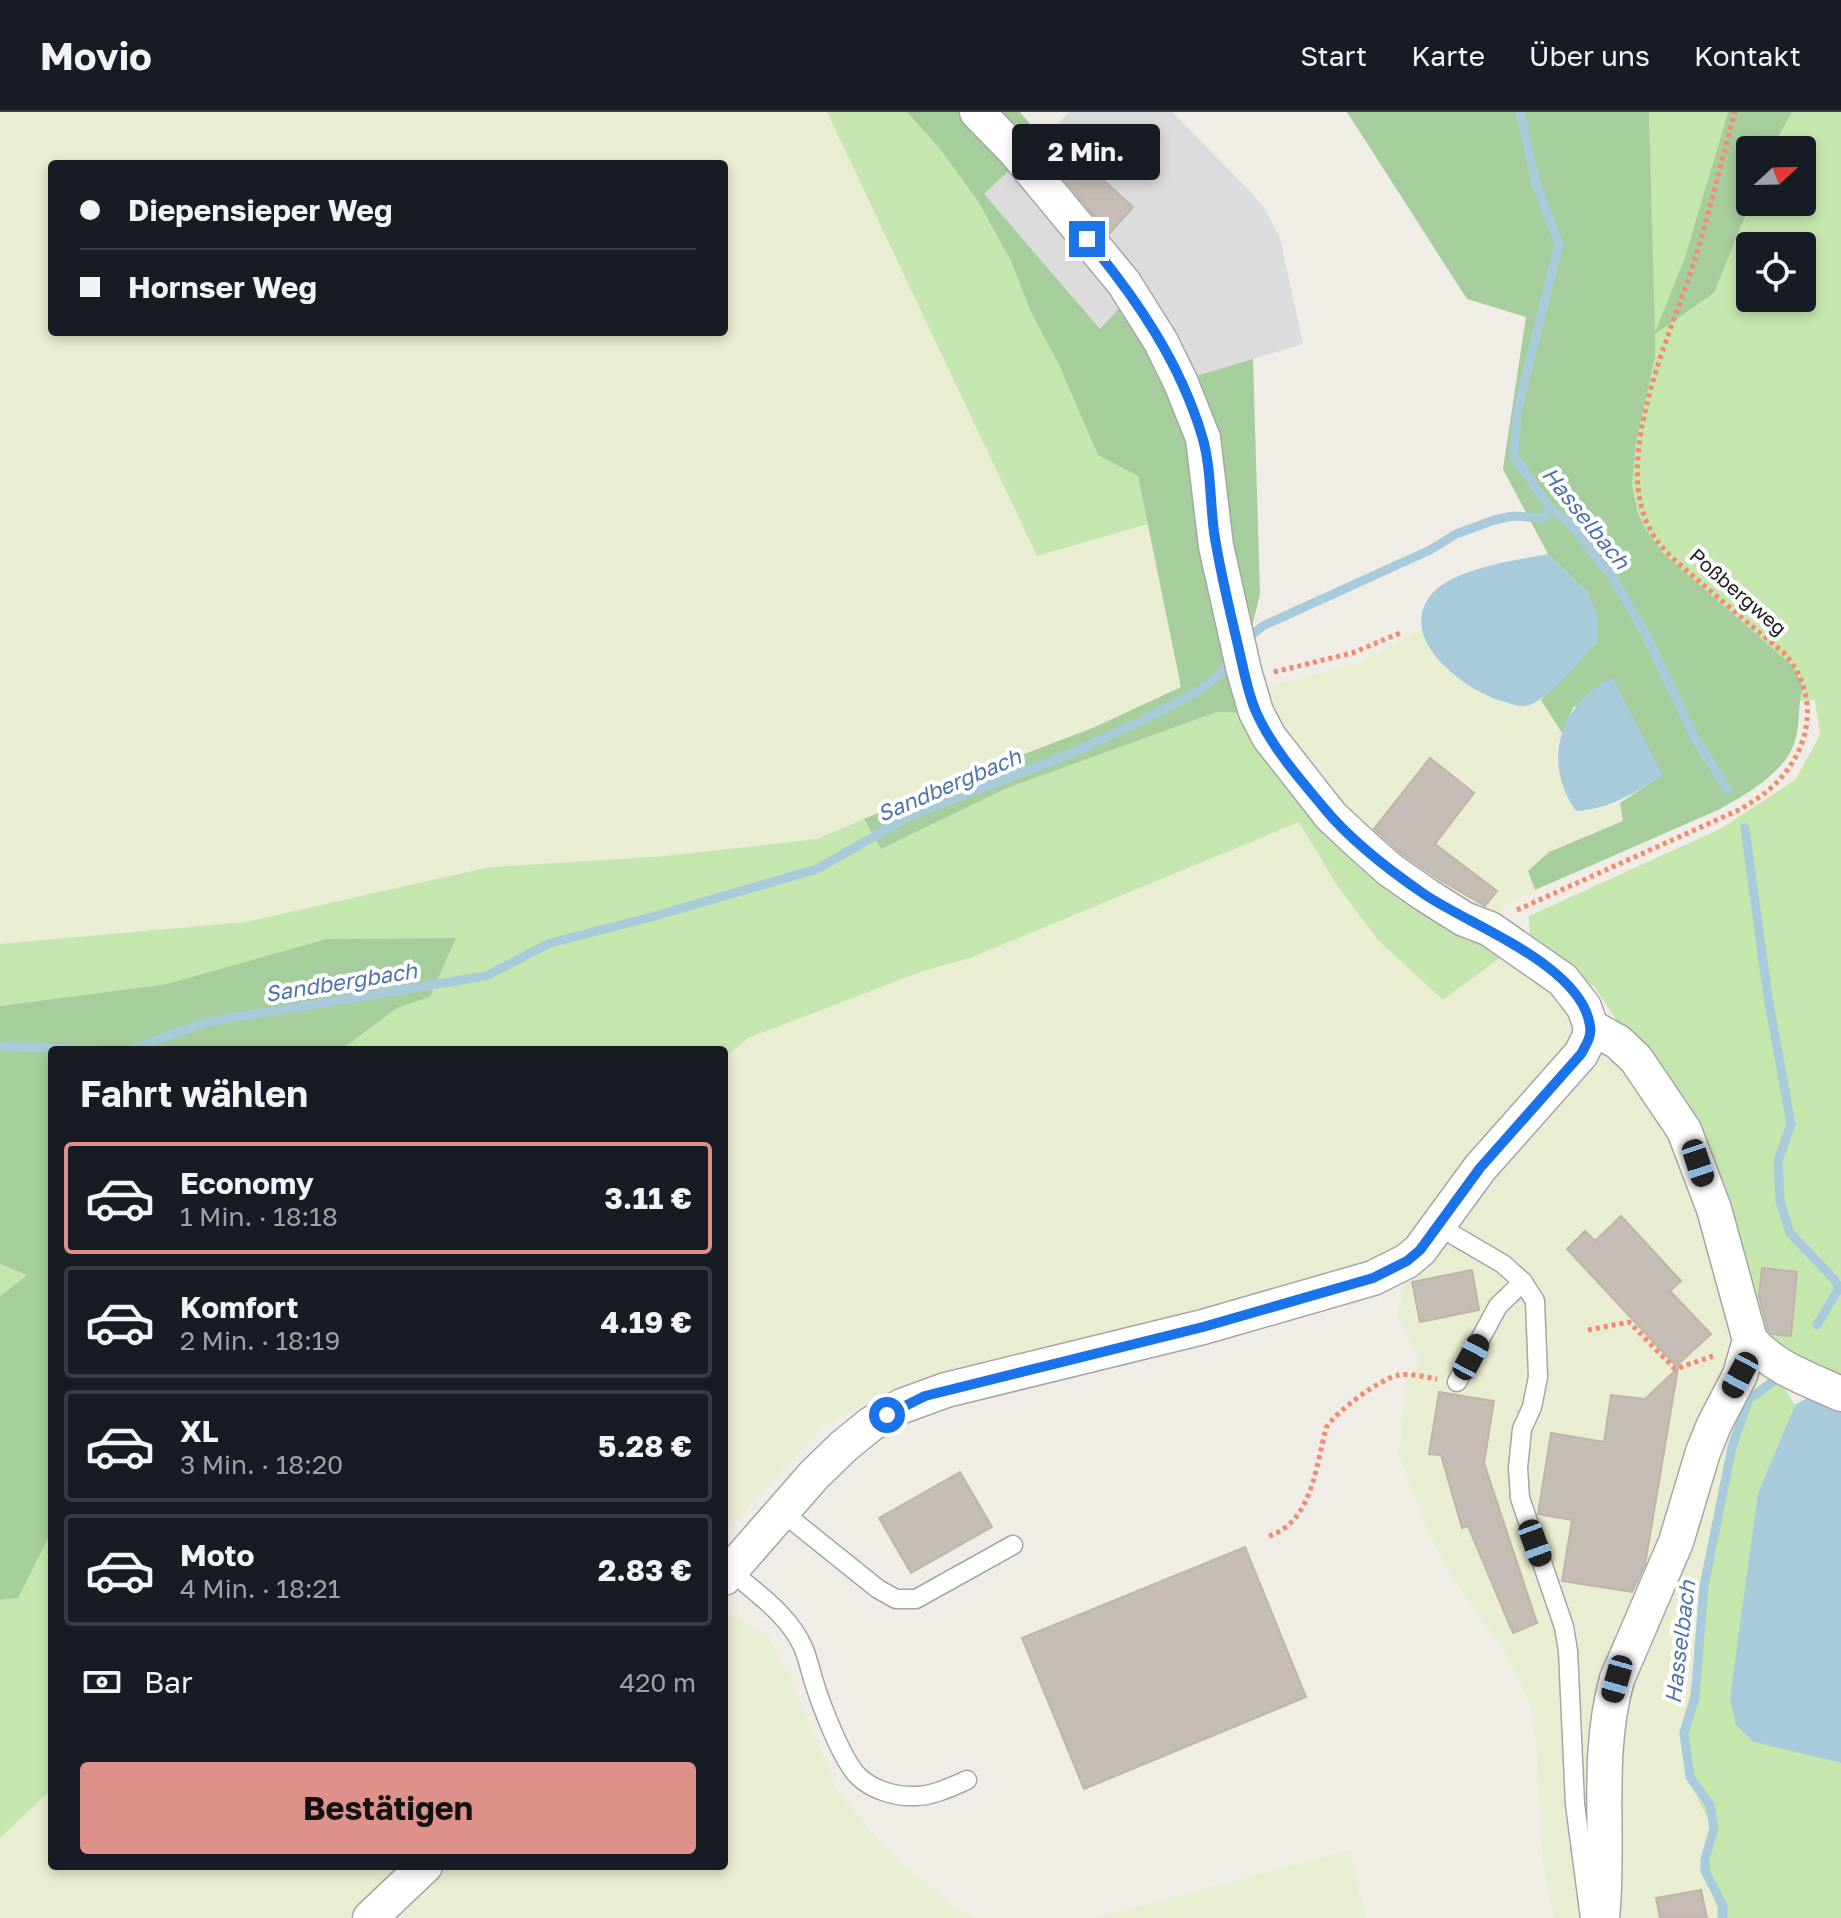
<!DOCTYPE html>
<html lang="de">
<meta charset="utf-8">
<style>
body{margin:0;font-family:"Golos Text",sans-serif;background:#242831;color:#f1f3f6;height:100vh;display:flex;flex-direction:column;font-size:30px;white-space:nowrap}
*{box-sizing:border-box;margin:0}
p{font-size:26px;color:#9ea1a6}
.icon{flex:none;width:44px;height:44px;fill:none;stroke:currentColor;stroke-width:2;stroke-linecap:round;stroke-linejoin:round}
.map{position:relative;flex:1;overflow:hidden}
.sheet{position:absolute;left:48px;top:934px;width:680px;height:824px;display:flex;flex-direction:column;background:#171b24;border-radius:8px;box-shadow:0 4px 12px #0003}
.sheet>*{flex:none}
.hud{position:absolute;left:48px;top:48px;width:680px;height:176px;border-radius:8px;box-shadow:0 4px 12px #0003;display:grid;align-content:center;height:176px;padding:0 32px;background:#171b24}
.needle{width:52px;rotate:68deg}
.tools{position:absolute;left:1736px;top:24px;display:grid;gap:16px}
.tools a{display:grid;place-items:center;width:80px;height:80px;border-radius:8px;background:#171b24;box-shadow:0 4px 12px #0003;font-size:40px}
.end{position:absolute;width:36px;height:36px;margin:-18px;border:10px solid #1a73e8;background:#fff;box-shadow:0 0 0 4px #fff}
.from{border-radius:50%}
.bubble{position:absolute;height:56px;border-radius:8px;background:#171b24;box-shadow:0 4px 12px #0003;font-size:26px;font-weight:700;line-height:56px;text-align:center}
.car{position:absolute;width:24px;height:48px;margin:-24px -12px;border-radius:10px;box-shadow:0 0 6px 2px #0007;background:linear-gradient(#222 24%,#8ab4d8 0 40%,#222 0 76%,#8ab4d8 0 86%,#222 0)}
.hud b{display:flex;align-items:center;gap:28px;height:76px;font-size:30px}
.hud b+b{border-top:2px solid #363941}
.hud i{width:20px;height:20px;background:#f1f3f6}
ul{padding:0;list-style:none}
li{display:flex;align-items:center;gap:24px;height:112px;margin:0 16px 12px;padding:0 16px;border:4px solid #363941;border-radius:8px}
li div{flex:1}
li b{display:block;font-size:30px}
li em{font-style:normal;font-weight:700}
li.current{border-color:#de908a}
li>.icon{width:72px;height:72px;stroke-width:1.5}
h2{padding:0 32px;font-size:36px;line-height:96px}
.pay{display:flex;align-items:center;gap:20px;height:88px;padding:0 32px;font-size:30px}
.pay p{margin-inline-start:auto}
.cta{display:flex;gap:16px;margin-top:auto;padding:16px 32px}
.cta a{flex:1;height:92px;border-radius:8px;background:#de908a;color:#111;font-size:32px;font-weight:700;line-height:92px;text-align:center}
header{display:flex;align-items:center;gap:48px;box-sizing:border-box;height:112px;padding:0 40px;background:#171b24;border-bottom:2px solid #363941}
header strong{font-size:38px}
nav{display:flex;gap:44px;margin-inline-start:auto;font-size:28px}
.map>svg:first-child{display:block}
.residential{fill:#dddcdc}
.farmland{fill:#e9edd1;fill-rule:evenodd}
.grass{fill:#c5e7ad;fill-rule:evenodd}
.forest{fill:#a6cd9c}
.water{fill:#a7cbdb}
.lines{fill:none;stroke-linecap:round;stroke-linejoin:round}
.stream{stroke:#a7cbdb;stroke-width:9}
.building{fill:#c4bcb5;stroke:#c0b5a8;stroke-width:2}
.service-casing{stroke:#a6a6a6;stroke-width:21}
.minor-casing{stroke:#a6a6a6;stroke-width:37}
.path{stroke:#f58971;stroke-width:5;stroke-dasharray:4 4;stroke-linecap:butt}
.service{stroke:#fff;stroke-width:18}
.minor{stroke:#fff;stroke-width:34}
.route{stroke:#1a73e8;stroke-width:10}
.labels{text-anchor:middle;stroke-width:8;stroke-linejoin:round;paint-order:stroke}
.street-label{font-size:20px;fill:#1f1f1f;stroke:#fff}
.water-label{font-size:22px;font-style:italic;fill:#4e75ab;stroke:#fff}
</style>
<header>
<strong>Movio</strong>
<nav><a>Start</a><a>Karte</a><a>Über uns</a><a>Kontakt</a></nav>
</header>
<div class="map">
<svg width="1841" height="1806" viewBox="0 0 1841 1806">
<rect width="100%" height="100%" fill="#efede5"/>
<path class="residential" d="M1069,0H1172L1250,79L1264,96L1280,126L1303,232L1176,270L1126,190L1100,218L984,82L1016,53Z"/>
<g class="farmland">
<path d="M0,0H827L1037,444L1148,412L1181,575L1095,615L957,668L817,727L655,745L246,810L0,832ZM52,52H724V220H52Z"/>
<path d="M1423,517L1426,531L1439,549L1523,594L1541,588L1562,621L1557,641L1569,689L1576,699L1594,698L1620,691L1623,709L1549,740L1528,759L1535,778L1492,801L1471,802L1336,696L1283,623L1264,576L1358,551Z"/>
<path d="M1299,710L1338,775L1443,888L1509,839L1554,874L1576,917L1572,937L1478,1035L1402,1130L1368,1150L1229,1194L891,1277L823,1314L724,1421V946L748,926L923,859L970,846Z"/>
<path d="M1595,944L1632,949L1648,967L1774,1260L1729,1332L1700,1474L1690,1583L1679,1621L1688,1667L1710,1711L1702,1758L1717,1795V1806H1554L1544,1756L1535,1617L1531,1594L1510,1548L1450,1460L1430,1423L1399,1342L1407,1266L1421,1249L1398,1204L1407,1157Z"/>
<path d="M728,1500L768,1524L790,1564L837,1679L890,1742L955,1796L979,1806H389L443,1754H724V1503Z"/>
<path d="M52,1677V1754H401L347,1806H0V1726Z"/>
<path d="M1350,1738L1365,1806H1097Z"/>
</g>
<g class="grass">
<path d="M827,0H907L940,37L979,91L1011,149L1031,200L1059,253L1098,342L1138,364L1148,412L1037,444Z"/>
<path d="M1649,0H1728L1685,145L1655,220L1714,181L1751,90H1802V38H1771L1792,0H1841V1272L1756,1224L1638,941L1594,874L1530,829L1529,804L1720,717L1795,668L1820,623L1815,588L1798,589L1803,575L1793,554L1664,442L1646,418L1638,401L1632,374L1636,331L1655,245ZM1750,134H1802V186H1750Z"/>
<path d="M1217,600L1245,601L1299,677L1509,839L1443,888L1379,829L1338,775L1299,710L970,846L923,859L748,926L724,946V938H341L397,896L430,885L456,826L167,872L0,894V832L246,810L490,755L655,745L817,727L864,707L881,737L1007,676Z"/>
<path d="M0,1152L27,1163L0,1184Z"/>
<path d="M1774,1260L1795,1293L1758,1381L1746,1472L1754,1629L1841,1651V1806H1717V1795L1702,1758L1710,1711L1688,1667L1679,1621L1690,1583L1729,1332L1756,1280Z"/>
<path d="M52,1419V1677L0,1726V1488L18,1486Z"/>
</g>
<g class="forest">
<path d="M907,0H1020L1043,27L984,82L1100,217L1126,189L1176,270L1253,247L1260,482L1239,567L1245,601L1217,600L1007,676L881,737L864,707L957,668L1095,615L1181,575L1138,364L1098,343L1059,253L1031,200L1011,149L979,91L940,37Z"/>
<path d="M1347,0H1649L1655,220L1685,145L1728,0H1792L1771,38H1750L1751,90L1714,181L1655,222V245L1636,331L1632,374L1638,401L1646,418L1664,442L1793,554L1803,575C1797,593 1801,613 1794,632C1784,661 1744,684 1718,698L1535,778L1528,759L1549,740L1623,709L1620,691L1662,663L1574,594L1562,621L1541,588L1597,530L1588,481L1548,442L1503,357L1526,205L1467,187Z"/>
<path d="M456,826L430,885L397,896L341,938H52V1419L18,1486L0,1488V1184L27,1163L0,1152V894L167,872L327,827Z"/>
</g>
<g class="water">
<path d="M1548,442L1588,481L1598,503L1597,530C1580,548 1549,589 1526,594C1518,595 1509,591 1502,589C1465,578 1397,528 1430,484C1450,457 1517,448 1548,442Z"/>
<path d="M1612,565L1663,663C1634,681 1611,697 1576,699C1541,649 1560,593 1612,565Z"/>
<path d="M1812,1283L1841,1295V1651L1754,1630L1736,1613L1730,1586L1758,1381L1795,1293Z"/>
</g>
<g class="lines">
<g class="stream">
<path d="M1520,0L1536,71L1559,132L1517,300L1514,344L1550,396L1570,412L1613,466L1645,521L1695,626L1728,678"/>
<path d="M1244,529L1263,514L1430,438L1456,422L1494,408L1513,404L1544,406L1550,396"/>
<path d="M1745,716L1768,885L1791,1012L1778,1049L1780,1089L1790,1121L1834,1167L1839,1176L1817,1213"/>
<path d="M0,934L96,938"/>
<path d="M131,938L207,910L486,864L550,831L648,806L817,757L912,703L1065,644L1135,612L1197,580L1220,562L1231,547"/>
<path d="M1723,1806V1794L1705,1759V1747L1714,1717L1710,1693L1690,1665L1684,1621L1695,1586L1704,1474L1732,1335L1749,1287L1778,1266"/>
</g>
</g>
<g class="building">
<path d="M1083,36L1106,57L1099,64L1133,95L1109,122L1060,62Z"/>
<path d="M1430,646L1474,681L1435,732L1497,779L1485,794L1437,766L1401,741L1374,717Z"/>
<path d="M1621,1104L1681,1169L1670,1179L1711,1222L1676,1254L1567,1137L1585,1119L1595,1129Z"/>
<path d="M1762,1156L1797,1160L1791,1224L1772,1222L1768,1218L1759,1184Z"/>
<path d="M1472,1158L1479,1198L1420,1210L1412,1170Z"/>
<path d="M1678,1256L1645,1453L1632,1480L1562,1469L1572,1408L1538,1402L1551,1321L1604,1330L1611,1283L1645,1287Z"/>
<path d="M1439,1280L1494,1289L1484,1351L1537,1511L1513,1521L1468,1414L1462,1416L1441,1343L1429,1342Z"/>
<path d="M960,1360L992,1415L911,1461L879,1406Z"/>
<path d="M1245,1435L1306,1585L1084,1677L1022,1526Z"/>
<path d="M1701,1778L1707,1806H1660L1656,1786Z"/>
</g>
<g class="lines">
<defs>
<g id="service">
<path d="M1438,1114L1503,1152L1523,1170L1535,1189L1538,1265L1532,1295L1522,1317L1518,1356L1520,1386L1564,1515L1568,1539L1575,1692L1590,1806"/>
<path d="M1457,1270L1498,1194L1523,1170"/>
<path d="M782,1400L878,1477L896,1487H916L1013,1433"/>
<path d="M731,1459C756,1481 789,1503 803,1535C808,1546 810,1558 814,1570C821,1593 842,1648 858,1664C872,1678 896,1685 915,1684C933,1684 951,1675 967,1668"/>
</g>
<g id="minor">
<path d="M977,0L1015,39L1124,171L1161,230L1181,271L1203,326L1216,434L1244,559L1256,600L1269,625L1331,704L1361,732L1389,757L1426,783L1464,807L1490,817L1563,868L1584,895L1591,915L1618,930L1636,947L1684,1018L1714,1097L1750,1228L1740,1263L1714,1313L1703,1340L1676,1430L1617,1567C1595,1646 1610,1726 1602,1806"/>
<path d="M1750,1228C1774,1256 1808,1267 1841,1282"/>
<path d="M724,1466L814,1363L844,1334L871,1312L902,1294L946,1278L1203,1215L1373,1166L1407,1149L1420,1138L1480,1056L1581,942L1589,926L1591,915"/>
<path d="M370,1806L425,1754"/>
</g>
</defs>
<use href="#service" class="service-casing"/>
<use href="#minor" class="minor-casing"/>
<g class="path">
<path d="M1274,560L1352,541L1400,521"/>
<path d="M1517,798L1741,697C1751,690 1763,684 1772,675C1812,638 1821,583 1784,541C1756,518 1728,494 1700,470C1682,454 1661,439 1650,417C1612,346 1670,224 1693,153C1709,103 1721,51 1735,0"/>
<path d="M1588,1218L1629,1210L1675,1257L1713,1244"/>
<path d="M1269,1424C1312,1410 1316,1354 1326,1316C1335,1300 1381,1266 1399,1263C1411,1261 1425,1265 1437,1267"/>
</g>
<use href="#service" class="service"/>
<use href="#minor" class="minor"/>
</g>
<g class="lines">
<path class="route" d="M887,1303L925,1284L1203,1215L1373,1166L1407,1149L1420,1138L1480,1056L1581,942C1586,933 1592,924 1590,914C1582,853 1469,813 1424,782C1389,758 1351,729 1324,696C1300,667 1273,637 1257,602C1248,583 1244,559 1239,538C1230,499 1220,460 1214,420C1210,390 1211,353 1202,324C1180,250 1136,186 1087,127"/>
</g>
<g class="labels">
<g class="street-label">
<text transform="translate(1738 480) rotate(41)" y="7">Poßbergweg</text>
</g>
<g class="water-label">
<text transform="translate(1586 406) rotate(51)" y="8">Hasselbach</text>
<text transform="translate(949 673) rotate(-23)" y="8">Sandbergbach</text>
<text transform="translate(341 870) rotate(-9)" y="8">Sandbergbach</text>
<text transform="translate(1680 1530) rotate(-83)" y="8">Hasselbach</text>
</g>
</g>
</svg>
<div class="tools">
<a><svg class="needle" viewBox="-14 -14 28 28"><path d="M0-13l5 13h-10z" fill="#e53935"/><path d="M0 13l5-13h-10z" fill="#9ea1a6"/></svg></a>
<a><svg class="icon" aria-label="locate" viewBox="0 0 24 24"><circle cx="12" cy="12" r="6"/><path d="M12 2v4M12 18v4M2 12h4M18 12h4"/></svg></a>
</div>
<i class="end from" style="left:887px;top:1303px"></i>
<i class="end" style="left:1087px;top:127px"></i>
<div class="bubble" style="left:1012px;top:12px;width:148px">2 Min.</div>
<i class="car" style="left:1698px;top:1051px;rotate:162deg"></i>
<i class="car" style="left:1471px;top:1245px;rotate:28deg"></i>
<i class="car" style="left:1740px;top:1263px;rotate:208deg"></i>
<i class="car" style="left:1535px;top:1431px;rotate:160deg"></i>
<i class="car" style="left:1617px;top:1567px;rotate:196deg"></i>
<div class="hud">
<b><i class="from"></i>Diepensieper Weg</b>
<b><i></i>Hornser Weg</b>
</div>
<section class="sheet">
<h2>Fahrt wählen</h2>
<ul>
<li class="current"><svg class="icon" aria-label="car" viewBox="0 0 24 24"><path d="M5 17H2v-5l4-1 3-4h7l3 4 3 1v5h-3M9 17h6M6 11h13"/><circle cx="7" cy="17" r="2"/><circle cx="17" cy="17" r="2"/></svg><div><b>Economy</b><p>1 Min. · 18:18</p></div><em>3.11 €</em></li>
<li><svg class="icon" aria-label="car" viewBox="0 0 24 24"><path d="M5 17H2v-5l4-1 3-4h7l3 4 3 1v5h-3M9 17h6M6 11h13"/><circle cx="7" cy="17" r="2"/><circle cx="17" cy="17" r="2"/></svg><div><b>Komfort</b><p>2 Min. · 18:19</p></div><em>4.19 €</em></li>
<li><svg class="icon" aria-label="car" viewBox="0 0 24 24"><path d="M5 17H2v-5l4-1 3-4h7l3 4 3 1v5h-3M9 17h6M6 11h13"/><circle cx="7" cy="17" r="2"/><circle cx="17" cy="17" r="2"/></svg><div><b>XL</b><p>3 Min. · 18:20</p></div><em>5.28 €</em></li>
<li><svg class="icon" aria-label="car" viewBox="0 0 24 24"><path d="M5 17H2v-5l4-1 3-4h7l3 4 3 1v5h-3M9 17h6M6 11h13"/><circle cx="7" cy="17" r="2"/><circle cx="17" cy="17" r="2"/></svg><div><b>Moto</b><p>4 Min. · 18:21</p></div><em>2.83 €</em></li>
</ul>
<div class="pay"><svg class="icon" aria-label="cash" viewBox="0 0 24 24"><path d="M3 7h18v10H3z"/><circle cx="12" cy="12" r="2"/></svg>Bar<p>420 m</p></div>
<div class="cta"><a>Bestätigen</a></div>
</section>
</div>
